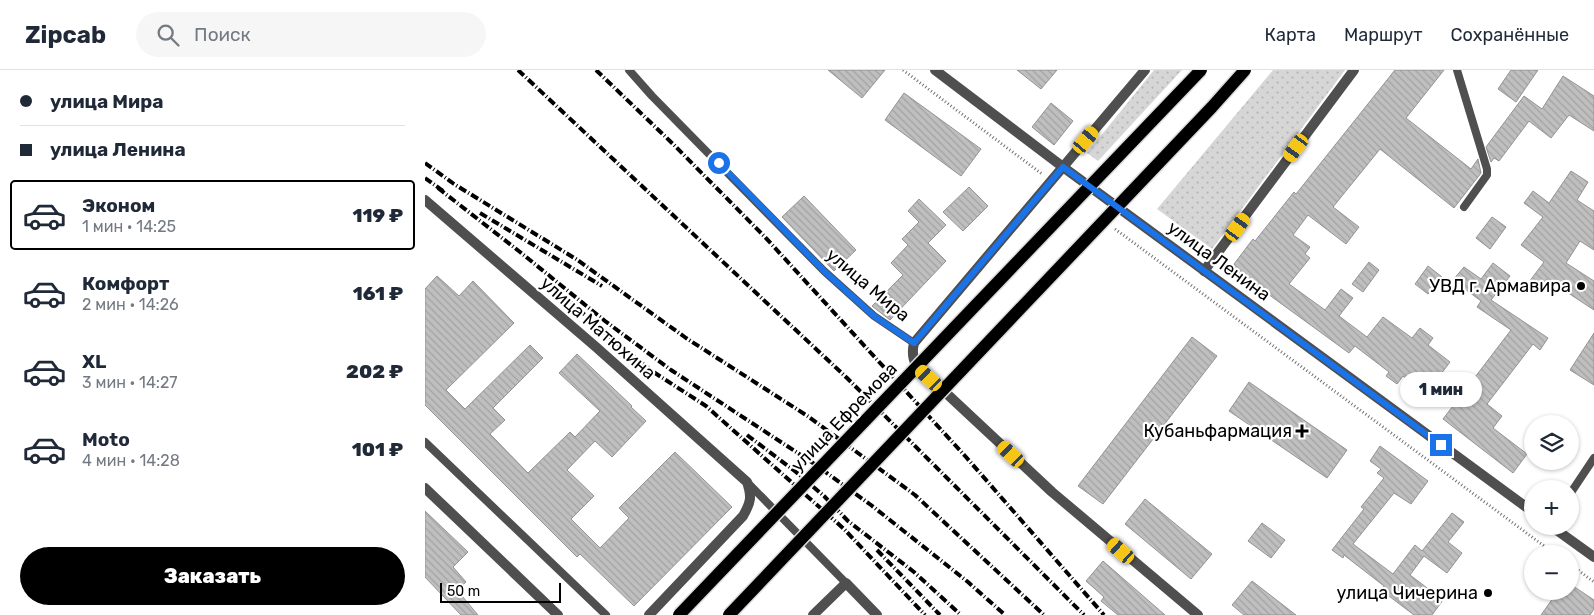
<!DOCTYPE html>
<html lang="ru">
<meta charset="utf-8">
<style>
body{margin:0;font-family:Rubik,sans-serif;background:#f6f6f7;color:#1f2937;height:100vh;display:flex;flex-direction:column;font-size:19px;white-space:nowrap}
*{box-sizing:border-box;margin:0}
p{font-size:16px;color:#747a83}
.icon{flex:none;width:28px;height:28px;fill:none;stroke:currentColor;stroke-width:2;stroke-linecap:round;stroke-linejoin:round}
.map{position:relative;flex:1;overflow:hidden}
.panel{display:flex;flex-direction:column;background:#fff;width:425px}
.panel>*{flex:none}
.top-card{display:grid;align-content:center;height:110px;padding:0 20px;background:#fff}
.controls{position:absolute;left:1099px;top:345px;display:grid;gap:10px}
.controls a{display:grid;place-items:center;width:55px;height:55px;border-radius:50%;background:#fff;box-shadow:0 1px 4px #0004;font-size:25px}
.scale{position:absolute;left:15px;bottom:12px;width:121px;box-sizing:border-box;padding-left:5px;border:2px solid #000;border-top:0;font-size:14px;line-height:18px;white-space:nowrap;color:#000;-webkit-text-stroke:4px #fff;paint-order:stroke}
.end{position:absolute;width:22px;height:22px;margin:-11px;border:6px solid #1a73e8;background:#fff;box-shadow:0 0 0 2px #fff}
.from{border-radius:50%}
.bubble{position:absolute;height:35px;border-radius:18px;background:#fff;box-shadow:0 1px 4px #0004;font-size:16px;font-weight:800;line-height:35px;text-align:center}
.car{position:absolute;width:15px;height:30px;margin:-15px -8px;border-radius:6px;box-shadow:0 0 4px 1px #0007;background:linear-gradient(#f5c518 24%,#345 0 40%,#f5c518 0 76%,#345 0 86%,#f5c518 0)}
.top-card b{display:flex;align-items:center;gap:18px;height:48px;font-size:19px}
.top-card b+b{border-top:1px solid #e0e1e3}
.top-card i{width:12px;height:12px;background:#1f2937}
ul{padding:0;list-style:none}
li{display:flex;align-items:center;gap:15px;height:70px;margin:0 10px 8px;padding:0 10px;border:2px solid transparent;border-radius:5px}
li div{flex:1}
li b{display:block;font-size:19px}
li em{font-style:normal;font-weight:800}
li.on{border-color:#000}
li>.icon{width:45px;height:45px;stroke-width:1.5}
.button{display:flex;gap:10px;margin-top:auto;padding:10px 20px}
.button a{flex:1;height:58px;border-radius:30px;background:#000;color:#fff;font-size:20px;font-weight:800;line-height:58px;text-align:center}
header{display:flex;align-items:center;gap:30px;box-sizing:border-box;height:70px;padding:0 25px;background:#fff;border-bottom:1px solid #e0e1e3}
header strong{font-size:24px}
nav{display:flex;gap:28px;margin-inline-start:auto;font-size:18px}
.search{width:350px;height:45px;background:#f6f6f7;display:flex;align-items:center;gap:12px;box-sizing:border-box;padding:0 18px;border-radius:28px;color:#747a83;font-size:19px}
main{display:flex;flex:1;min-height:0}
.map>svg:first-child{display:block}
.grass{fill:url(#grass-dots)}
.building{fill:url(#building-back-hatch);stroke:#939393}
.lines{fill:none;stroke-linecap:round;stroke-linejoin:round}
.path{stroke:#717171;stroke-width:3;stroke-dasharray:1 2.5;stroke-linecap:butt}
.service{stroke:#4f4f4f;stroke-width:8}
.minor{stroke:#4f4f4f;stroke-width:10}
.tertiary{stroke:#4f4f4f;stroke-width:10}
.rail{stroke:#000;stroke-width:4;stroke-dasharray:8 2.5 1 2.5;stroke-linecap:butt}
.primary-bridge-casing{stroke:#dbdbdb;stroke-width:15;stroke-linecap:butt}
.primary-bridge{stroke:#000;stroke-width:12}
.route{stroke:#1a73e8;stroke-width:6}
.poi-dot{fill:#000;stroke:#fff;stroke-width:2}
.labels{text-anchor:middle;stroke-width:4.5;stroke-linejoin:round;paint-order:stroke}
.street-label{font-size:18px;fill:#000;stroke:#fff}
.poi-label{font-size:18px;fill:#000;stroke:#fff;text-anchor:end}
</style>
<header>
<strong>Zipcab</strong>
<div class="search"><svg class="icon" aria-label="search" viewBox="0 0 24 24"><circle cx="10" cy="10" r="6"/><path d="M15 15l6 6"/></svg>Поиск</div>
<nav><a>Карта</a><a>Маршрут</a><a>Сохранённые</a></nav>
</header>
<main>
<section class="panel">
<div class="top-card">
<b><i class="from"></i>улица Мира</b>
<b><i></i>улица Ленина</b>
</div>
<ul>
<li class="on"><svg class="icon" aria-label="car" viewBox="0 0 24 24"><path d="M5 17H2v-5l4-1 3-4h7l3 4 3 1v5h-3M9 17h6M6 11h13"/><circle cx="7" cy="17" r="2"/><circle cx="17" cy="17" r="2"/></svg><div><b>Эконом</b><p>1 мин · 14:25</p></div><em>119 ₽</em></li>
<li><svg class="icon" aria-label="car" viewBox="0 0 24 24"><path d="M5 17H2v-5l4-1 3-4h7l3 4 3 1v5h-3M9 17h6M6 11h13"/><circle cx="7" cy="17" r="2"/><circle cx="17" cy="17" r="2"/></svg><div><b>Комфорт</b><p>2 мин · 14:26</p></div><em>161 ₽</em></li>
<li><svg class="icon" aria-label="car" viewBox="0 0 24 24"><path d="M5 17H2v-5l4-1 3-4h7l3 4 3 1v5h-3M9 17h6M6 11h13"/><circle cx="7" cy="17" r="2"/><circle cx="17" cy="17" r="2"/></svg><div><b>XL</b><p>3 мин · 14:27</p></div><em>202 ₽</em></li>
<li><svg class="icon" aria-label="car" viewBox="0 0 24 24"><path d="M5 17H2v-5l4-1 3-4h7l3 4 3 1v5h-3M9 17h6M6 11h13"/><circle cx="7" cy="17" r="2"/><circle cx="17" cy="17" r="2"/></svg><div><b>Moto</b><p>4 мин · 14:28</p></div><em>101 ₽</em></li>
</ul>
<div class="button"><a>Заказать</a></div>
</section>
<div class="map">
<svg width="1169" height="545" viewBox="0 0 1169 545">
<defs>
<pattern id="grass-dots" width="8" height="8" patternUnits="userSpaceOnUse" patternTransform="scale(1.25)"><rect width="8" height="8" fill="#d6d6d6"/><path d="M2 2h.1M6 6h.1" fill="none" stroke="#b6b6b6" stroke-width="1.8" stroke-linecap="round"/></pattern>
<pattern id="building-back-hatch" width="6" height="6" patternUnits="userSpaceOnUse" patternTransform="scale(1.25)"><rect width="6" height="6" fill="#bfbfbf"/><path d="M-1 5l2 2M0 0l6 6M5-1l2 2" fill="none" stroke="#a2a2a2"/></pattern>
</defs>
<rect width="100%" height="100%" fill="#fff"/>
<g class="grass">
<path d="M729,0H757L673,91L662,83Z"/>
<path d="M848,0H920L787,179L732,139Z"/>
</g>
<g class="building">
<path d="M403,0H460L437,28Z"/>
<path d="M592,0H632L616,19Z"/>
<path d="M970,0H1019L981,48L1046,99L1053,89L1056,103L1029,138L955,79L908,137L934,157L921,174L883,145L868,165L885,177L880,184L885,188L864,214L900,240L916,219L928,228L914,246L942,267L958,247L987,268L995,258L1008,268L1003,275L1025,292L1001,324L978,306L972,314L961,306L964,302L930,276L924,283L810,200L809,194L828,169L830,171L869,122L871,124Z"/>
<path d="M1086,0H1113L1091,32L1073,19Z"/>
<path d="M1138,6L1169,26V61L1144,45L1126,68L1104,51L1074,91L1069,88L1066,92L1061,77L1099,26L1117,39Z"/>
<path d="M479,23L556,79L536,106L460,50Z"/>
<path d="M626,33L648,51L629,75L607,57Z"/>
<path d="M1146,101L1163,112L1152,130L1169,141V180L1155,171L1141,193L1169,211V240L1122,209L1111,224L1101,216L1119,192L1096,175L1118,147L1099,133L1108,121L1124,133Z"/>
<path d="M544,117L563,136L538,161L518,142Z"/>
<path d="M379,126L431,180L409,201L357,147Z"/>
<path d="M494,129L521,155L503,173L521,191L465,250L447,236L478,205L466,193L483,175L477,169L494,152L483,141Z"/>
<path d="M1067,147L1081,157L1065,179L1051,168Z"/>
<path d="M944,192L954,200L938,222L927,214Z"/>
<path d="M1068,193L1085,206L1066,230L1123,268L1115,280L1108,274L1062,334L1077,346L1068,358L1102,384L1088,403L1018,349L1086,260L1052,237L1056,231L1028,210L1039,197L1056,209Z"/>
<path d="M1003,196L1017,207L1003,224L990,214Z"/>
<path d="M12,206L34,226L48,211L89,253L21,320L40,339L105,275L118,288L68,338L80,350L65,364L103,403L145,362L150,367L175,341L134,303L152,284L207,336L206,337L221,351L187,387L170,371L142,400L169,426L146,449L175,478L204,448L194,438L250,382L307,437L209,536L155,484L152,487L0,335V219Z"/>
<path d="M1169,263V315L1145,300Z"/>
<path d="M767,267L792,286L678,434L653,416Z"/>
<path d="M824,312L922,380L902,408L804,341Z"/>
<path d="M955,376L1003,411L986,434L969,423L928,474L968,504L990,475L997,481L1027,443L1039,452L1023,472L1037,483L1022,503L999,486L985,505L1018,530L1007,545H989L956,520L959,516L919,485L918,488L907,480L939,439L936,437L959,408L952,403L956,399L945,391Z"/>
<path d="M720,429L787,484L766,509L700,454Z"/>
<path d="M0,441L43,482L28,497L41,512L32,520L53,545H36L0,507Z"/>
<path d="M837,453L860,470L846,488L823,471Z"/>
<path d="M678,491L740,545H693L676,531L679,527L661,511Z"/>
<path d="M827,511L871,545H819L807,535Z"/>
<path d="M1145,514L1169,530V539L1165,545H1116L1133,521H1145Z"/>
</g>
<g class="lines">
<g class="path">
<path d="M478,0L617,104"/>
<path d="M690,159L1130,484"/>
<path d="M1145,494L1169,512"/>
</g>
<g class="service">
<path d="M204,0L227,26L399,201L449,246L489,273"/>
<path d="M1032,0L1062,99V105L1039,137"/>
<path d="M0,372L181,545"/>
<path d="M322,412L421,513"/>
<path d="M1145,424L1169,388"/>
</g>
<g class="minor">
<path d="M720,0L489,273C487,281 487,287 491,295L627,422L773,545"/>
<path d="M0,130L171,277L322,412C327,427 326,432 318,446L224,545"/>
<path d="M779,201L929,0"/>
<path d="M388,545L421,513L452,545"/>
</g>
<g class="tertiary">
<path d="M510,0L638,97L1108,442"/>
<path d="M0,418L133,545"/>
<path d="M1126,456L1169,487"/>
</g>
<g class="rail">
<path d="M93,0L422,308L659,545"/>
<path d="M171,0L248,74L340,167L541,387L679,545"/>
<path d="M0,93L29,114L151,189L261,268L384,347L490,425L619,545"/>
<path d="M0,108L18,121"/>
<path d="M13,118L95,182L180,251L246,300L388,393L446,435L543,512L580,545"/>
<path d="M55,143L177,216"/>
<path d="M143,230L196,277L230,303L281,336L419,459L500,545"/>
<path d="M322,365L371,402L399,426L423,451L489,502L536,545"/>
<path d="M452,480L515,545"/>
</g>
<defs>
<g id="primary-bridge">
<path d="M254,545L776,0"/>
<path d="M304,545L787,37L820,0"/>
</g>
</defs>
<use href="#primary-bridge" class="primary-bridge-casing"/>
<use href="#primary-bridge" class="primary-bridge"/>
</g>
<g class="lines">
<path class="route" d="M294,93L399,201L449,246L489,273L638,97L1016,375"/>
</g>
<g class="poi-dot">
<circle cx="1156" cy="216" r="5"/>
<path d="M874.5 353.5h5v5h5v5h-5v5h-5v-5h-5v-5h5z"/>
<circle cx="1063" cy="523" r="5"/>
</g>
<g class="labels">
<g class="street-label">
<text transform="translate(794 191) rotate(36)" y="6">улица Ленина</text>
<text transform="translate(443 215) rotate(40)" y="6">улица Мира</text>
<text transform="translate(173 258) rotate(41)" y="6">улица Матюхина</text>
<text transform="translate(419 347) rotate(-46)" y="6">улица Ефремова</text>
</g>
<g class="poi-label">
<text x="1146" y="222">УВД г. Армавира</text>
<text x="867" y="367">Кубаньфармация</text>
<text x="1053" y="529">улица Чичерина</text>
</g>
</g>
</svg>
<div class="controls">
<a><svg class="icon" aria-label="layers" viewBox="0 0 24 24"><path d="M12 4l9 5-9 5-9-5zM3 14l9 5 9-5"/></svg></a>
<a>+</a>
<a>−</a>
</div>
<div class="scale">50 m</div>
<i class="end from" style="left:294px;top:93px"></i>
<i class="end" style="left:1016px;top:375px"></i>
<div class="bubble" style="left:975px;top:302px;width:82px">1 мин</div>
<i class="car" style="left:661px;top:70px;rotate:40deg"></i>
<i class="car" style="left:871px;top:78px;rotate:216deg"></i>
<i class="car" style="left:813px;top:157px;rotate:36deg"></i>
<i class="car" style="left:504px;top:308px;rotate:313deg"></i>
<i class="car" style="left:586px;top:384px;rotate:313deg"></i>
<i class="car" style="left:696px;top:481px;rotate:311deg"></i>
</div>
</main>
